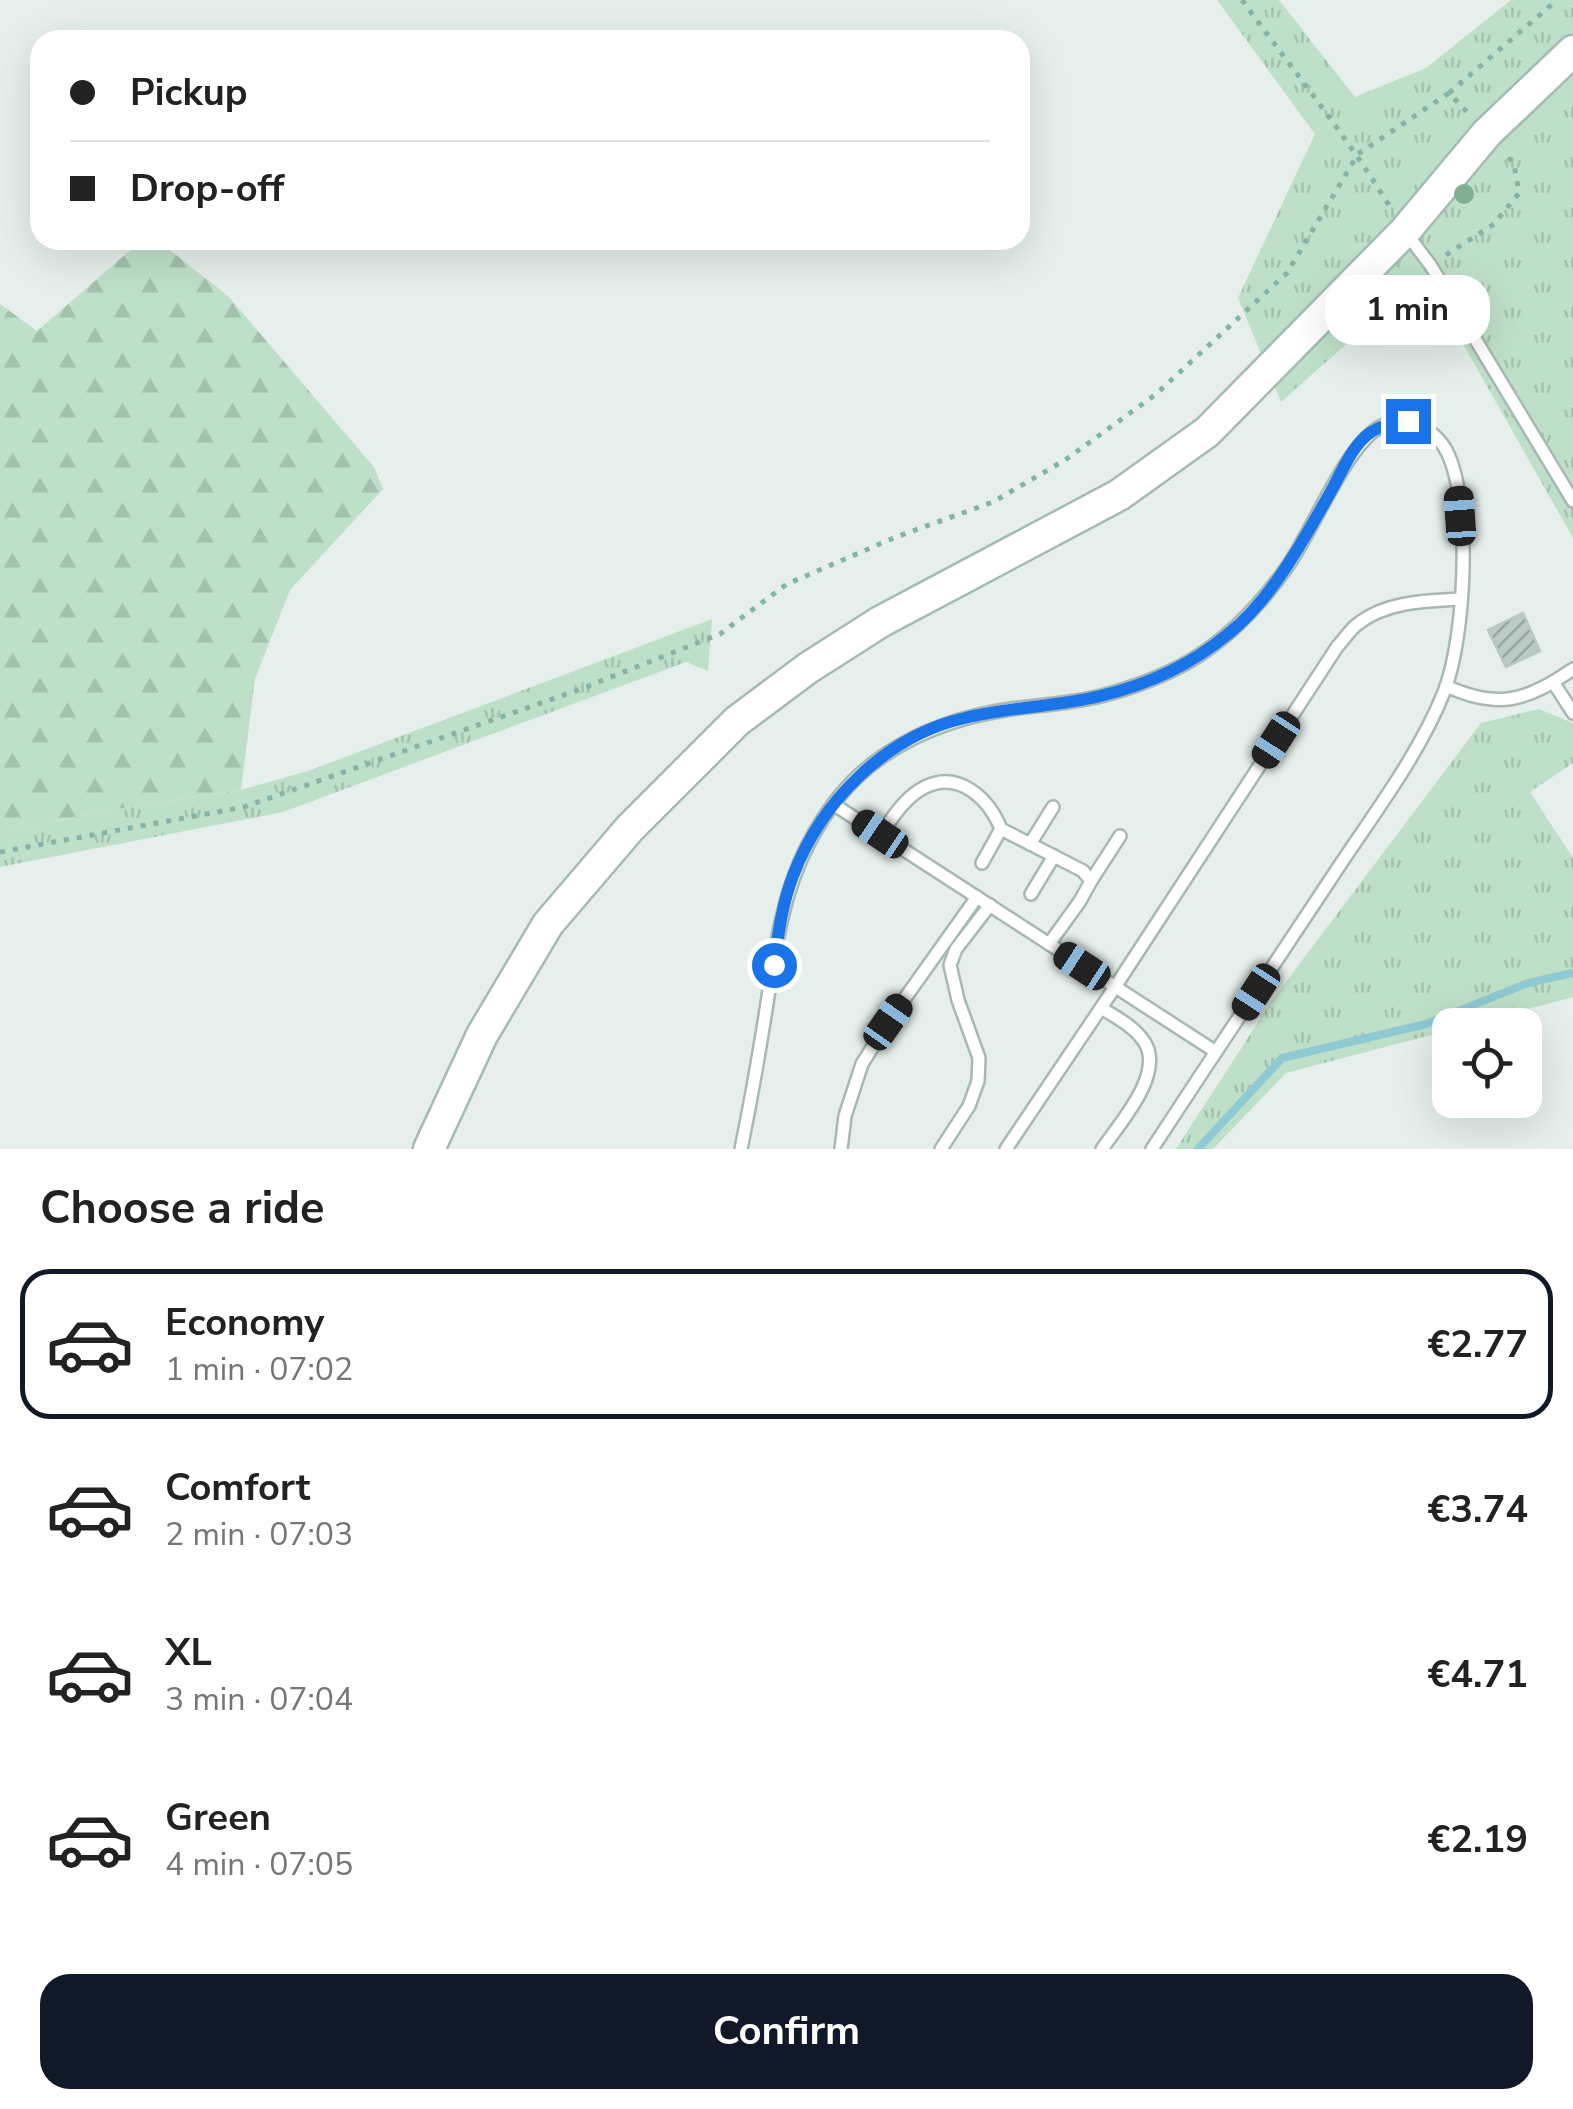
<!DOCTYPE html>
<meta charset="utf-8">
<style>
body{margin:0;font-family:"Nunito Sans",sans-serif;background:#f2f2f2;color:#222;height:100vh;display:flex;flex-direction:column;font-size:38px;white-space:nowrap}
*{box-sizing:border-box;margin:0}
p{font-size:32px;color:#767676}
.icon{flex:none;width:55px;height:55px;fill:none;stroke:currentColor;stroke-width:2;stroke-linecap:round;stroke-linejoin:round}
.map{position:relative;height:1149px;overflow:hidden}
.side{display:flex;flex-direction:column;background:#fff;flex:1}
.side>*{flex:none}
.hud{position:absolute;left:30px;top:30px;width:1000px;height:220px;border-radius:30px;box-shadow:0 10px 40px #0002;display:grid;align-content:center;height:220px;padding:0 40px;background:#fff}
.controls{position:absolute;left:1432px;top:1008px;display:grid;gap:20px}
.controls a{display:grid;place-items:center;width:110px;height:110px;border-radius:20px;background:#fff;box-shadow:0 10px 40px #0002;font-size:50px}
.end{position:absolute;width:45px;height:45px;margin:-22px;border:12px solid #1a73e8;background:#fff;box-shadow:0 0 0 5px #fff}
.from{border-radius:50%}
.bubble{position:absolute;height:70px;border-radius:30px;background:#fff;box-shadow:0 10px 40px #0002;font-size:32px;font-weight:700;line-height:70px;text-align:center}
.car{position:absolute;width:30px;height:60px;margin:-30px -15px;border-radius:12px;box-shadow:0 0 8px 2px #0007;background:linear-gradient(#222 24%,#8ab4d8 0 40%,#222 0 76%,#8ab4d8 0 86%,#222 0)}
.hud b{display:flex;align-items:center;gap:35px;height:95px;font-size:38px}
.hud b+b{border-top:2px solid #e0e0e0}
.hud i{width:25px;height:25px;background:#222}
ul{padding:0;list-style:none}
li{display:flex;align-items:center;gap:30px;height:150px;margin:0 20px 15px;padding:0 20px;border:5px solid transparent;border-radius:30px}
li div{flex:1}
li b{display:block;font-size:38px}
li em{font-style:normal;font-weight:700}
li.selected{border-color:#111827}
li>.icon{width:90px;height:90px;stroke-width:1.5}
h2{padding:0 40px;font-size:45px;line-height:120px}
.action{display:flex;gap:20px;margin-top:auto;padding:20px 40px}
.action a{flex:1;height:115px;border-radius:30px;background:#111827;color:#fff;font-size:40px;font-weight:700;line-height:115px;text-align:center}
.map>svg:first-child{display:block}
.grass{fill:url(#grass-tufts)}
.forest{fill:url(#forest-firs)}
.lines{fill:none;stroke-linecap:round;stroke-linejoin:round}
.stream{stroke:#8ec9d4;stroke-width:8}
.building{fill:url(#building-hatch);stroke:#b8c9c2;stroke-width:2.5}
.lane-casing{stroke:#a8b8b2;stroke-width:16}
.secondary-casing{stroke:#a4bbb3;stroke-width:35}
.path{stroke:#86b3a5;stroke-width:5;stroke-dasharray:5 8;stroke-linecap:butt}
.lane{stroke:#fff;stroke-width:11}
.secondary{stroke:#fff;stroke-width:30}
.tree{fill:#80af93}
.route{stroke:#1a73e8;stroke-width:12}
</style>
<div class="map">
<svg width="1573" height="1149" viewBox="0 0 1573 1149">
<defs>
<pattern id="grass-tufts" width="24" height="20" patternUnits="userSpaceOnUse" patternTransform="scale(2.5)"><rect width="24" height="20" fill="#bfe0c8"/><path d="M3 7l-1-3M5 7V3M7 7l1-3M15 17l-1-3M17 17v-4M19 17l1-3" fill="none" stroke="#a4c1ad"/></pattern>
<pattern id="forest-firs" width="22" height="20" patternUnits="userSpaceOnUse" patternTransform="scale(2.5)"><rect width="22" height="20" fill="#bfe0c8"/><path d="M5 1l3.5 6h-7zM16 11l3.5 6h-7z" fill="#a4c1ad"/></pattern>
<pattern id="building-hatch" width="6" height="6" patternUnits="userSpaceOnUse" patternTransform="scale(2.5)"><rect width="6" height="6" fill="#bbcac4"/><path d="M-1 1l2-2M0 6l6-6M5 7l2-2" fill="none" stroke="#98a6a0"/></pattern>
</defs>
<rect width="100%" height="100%" fill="#e6efeb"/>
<g class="grass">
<path d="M1217,0H1279L1355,97L1426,68L1511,0H1573V538L1454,328L1412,286L1281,402L1238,298L1315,134Z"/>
<path d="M712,619L708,671L686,662L283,812L0,867V833L104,811L241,790L308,771Z"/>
<path d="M1539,709L1573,723V763L1530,792L1573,858V997L1468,1025H1450V1030L1286,1073L1213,1149H1176L1273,999L1481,723Z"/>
</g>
<path class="forest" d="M142,240H157L228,296L374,467L383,489L290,590L255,679L241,790L104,811L0,833V304L37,331Z"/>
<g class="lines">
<path class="stream" d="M1198,1149L1282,1058L1426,1024L1528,983L1573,973"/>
</g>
<path class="building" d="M1523,613L1540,651L1506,667L1488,630Z"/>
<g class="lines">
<defs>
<g id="lane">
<path d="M1407,234L1431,266L1573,501"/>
<path d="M1553,682L1573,713"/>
<path d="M1446,686C1499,710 1526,701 1573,669"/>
<path d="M833,804L1216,1052"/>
<path d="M880,835C893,817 905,797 925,787C959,770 989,799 1001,829L1083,871L1091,881L1080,901L1049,944"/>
<path d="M1030,844L1053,807"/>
<path d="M982,863L1001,829"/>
<path d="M1091,881L1120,836"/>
<path d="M1031,894L1054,856"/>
<path d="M1101,1008C1116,1017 1135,1027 1145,1043C1164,1075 1119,1124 1102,1149"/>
<path d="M741,1149C750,1105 758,1060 765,1016C778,934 784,866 838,798C878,747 941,720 1005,710C1037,705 1069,704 1101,696C1132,688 1162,677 1190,661C1229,638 1261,604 1287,567C1312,533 1348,439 1384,425C1408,415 1437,430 1448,454C1472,506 1465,639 1444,692C1418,757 1372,816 1334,874C1273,966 1212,1057 1152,1149"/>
<path d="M841,1149L845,1116L862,1064L888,1022L977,897"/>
<path d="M941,1149L969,1106L978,1081L979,1058L958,1000L950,965L956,949L990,905"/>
<path d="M1006,1149L1115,987L1337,647C1344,640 1350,629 1359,623C1388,601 1427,601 1461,599"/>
</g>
<path id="secondary" d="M429,1149L482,1035L548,924L630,828L737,721L808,668L880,622L1119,495L1207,432L1405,231L1487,133L1573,51"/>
</defs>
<use href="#lane" class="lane-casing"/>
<use href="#secondary" class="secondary-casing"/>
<g class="path">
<path d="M1242,0C1292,69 1346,135 1390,207"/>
<path d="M1449,93L1557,0"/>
<path d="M1446,255L1494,224L1519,193L1514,164L1506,155"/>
<path d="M0,852L244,807L578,690L720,634L787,584L896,537L993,502L1065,460L1155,395L1287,273L1358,154L1449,93L1468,113"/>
</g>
<use href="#lane" class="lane"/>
<use href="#secondary" class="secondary"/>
</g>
<circle class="tree" cx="1464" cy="194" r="10"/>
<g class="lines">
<path class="route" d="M774,965C778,936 782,904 793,876C821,802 885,736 965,718C1009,707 1055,707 1100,696C1147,685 1191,665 1228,634C1272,599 1303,541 1330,493C1341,474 1350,450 1366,436C1379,425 1393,423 1408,421"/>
</g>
</svg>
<div class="controls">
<a><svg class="icon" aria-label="locate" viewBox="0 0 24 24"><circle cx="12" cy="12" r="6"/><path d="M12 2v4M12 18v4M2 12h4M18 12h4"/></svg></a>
</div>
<i class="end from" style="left:774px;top:965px"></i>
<i class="end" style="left:1408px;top:421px"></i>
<div class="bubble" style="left:1325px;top:275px;width:165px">1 min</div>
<i class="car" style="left:1460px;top:516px;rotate:356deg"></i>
<i class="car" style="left:1276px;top:740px;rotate:213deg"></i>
<i class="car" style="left:880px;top:834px;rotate:304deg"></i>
<i class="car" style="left:1082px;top:966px;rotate:303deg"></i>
<i class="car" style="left:1256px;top:992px;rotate:213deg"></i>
<i class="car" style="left:888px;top:1022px;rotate:35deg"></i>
<div class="hud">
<b><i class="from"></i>Pickup</b>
<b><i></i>Drop-off</b>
</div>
</div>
<section class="side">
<h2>Choose a ride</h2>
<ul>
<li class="selected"><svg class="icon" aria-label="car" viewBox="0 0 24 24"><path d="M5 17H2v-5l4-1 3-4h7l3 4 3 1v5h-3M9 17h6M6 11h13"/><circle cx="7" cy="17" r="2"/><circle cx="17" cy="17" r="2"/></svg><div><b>Economy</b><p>1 min · 07:02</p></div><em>€2.77</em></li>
<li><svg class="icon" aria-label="car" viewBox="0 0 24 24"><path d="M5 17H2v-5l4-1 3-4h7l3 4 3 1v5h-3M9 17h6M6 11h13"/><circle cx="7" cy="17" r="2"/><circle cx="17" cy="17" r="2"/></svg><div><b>Comfort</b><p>2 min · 07:03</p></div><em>€3.74</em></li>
<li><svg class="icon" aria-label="car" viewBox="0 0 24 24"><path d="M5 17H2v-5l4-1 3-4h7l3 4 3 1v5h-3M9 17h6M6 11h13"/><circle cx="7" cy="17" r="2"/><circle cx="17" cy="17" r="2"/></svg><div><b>XL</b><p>3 min · 07:04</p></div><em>€4.71</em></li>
<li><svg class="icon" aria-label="car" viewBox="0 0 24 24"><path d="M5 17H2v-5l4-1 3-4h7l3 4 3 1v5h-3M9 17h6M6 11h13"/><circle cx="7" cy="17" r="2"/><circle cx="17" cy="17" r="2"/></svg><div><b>Green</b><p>4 min · 07:05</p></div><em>€2.19</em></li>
</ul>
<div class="action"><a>Confirm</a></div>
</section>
